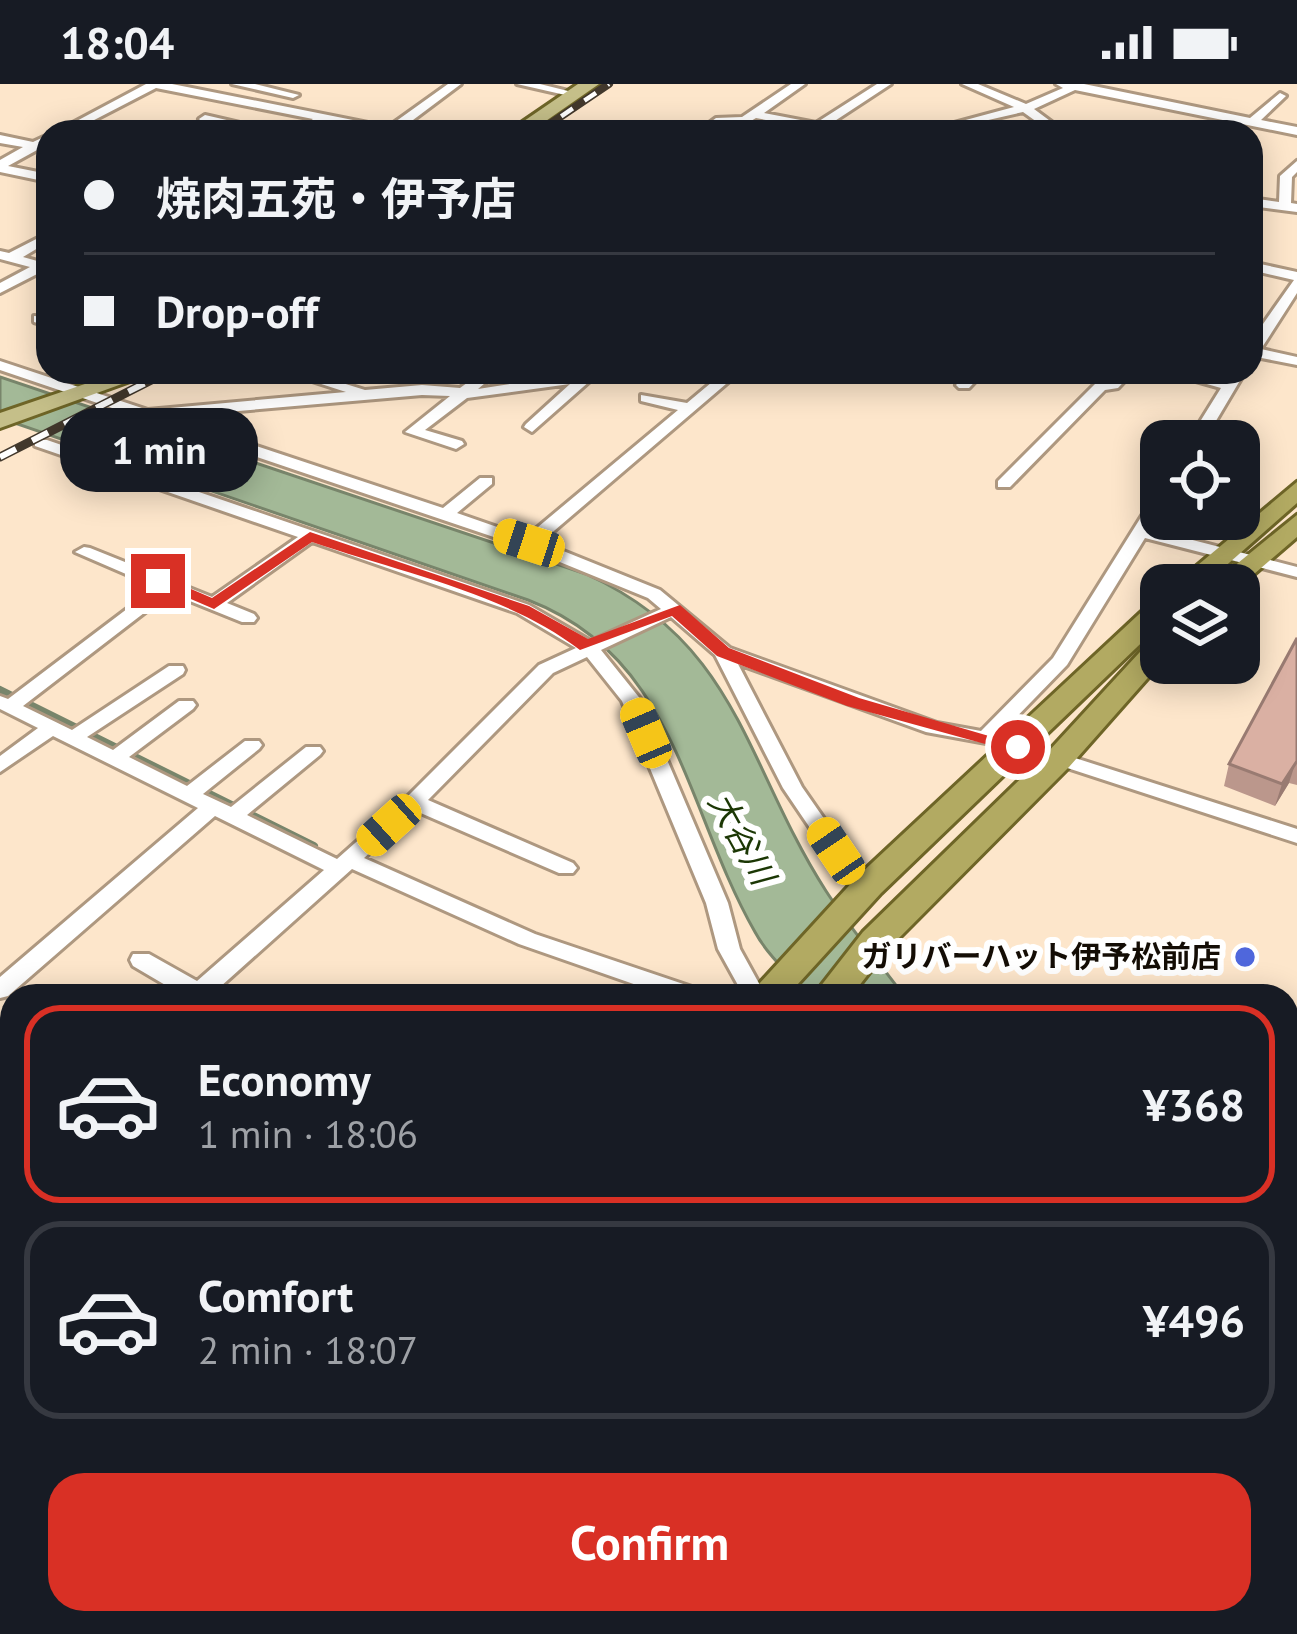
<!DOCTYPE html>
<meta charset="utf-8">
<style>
body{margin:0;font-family:"PT Sans","Noto Sans JP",sans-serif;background:#242831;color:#f1f3f6;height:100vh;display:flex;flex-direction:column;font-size:45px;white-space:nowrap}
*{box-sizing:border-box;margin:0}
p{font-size:39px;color:#9ea1a6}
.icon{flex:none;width:66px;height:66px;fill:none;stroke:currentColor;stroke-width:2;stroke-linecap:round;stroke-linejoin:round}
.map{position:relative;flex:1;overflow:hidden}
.side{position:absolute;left:0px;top:900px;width:1299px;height:651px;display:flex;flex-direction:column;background:#171b24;border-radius:36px 36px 0 0;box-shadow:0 6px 30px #0003}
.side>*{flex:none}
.banner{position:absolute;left:36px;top:36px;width:1227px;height:264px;border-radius:36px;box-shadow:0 6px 30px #0003;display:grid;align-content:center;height:264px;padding:0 48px;background:#171b24}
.fabs{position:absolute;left:1140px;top:336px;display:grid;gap:24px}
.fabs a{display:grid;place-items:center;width:120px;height:120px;border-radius:24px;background:#171b24;box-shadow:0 6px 30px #0003;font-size:60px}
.end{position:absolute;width:54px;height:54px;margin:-27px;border:15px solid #d93025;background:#fff;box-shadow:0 0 0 6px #fff}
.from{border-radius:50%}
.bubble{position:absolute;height:84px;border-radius:36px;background:#171b24;box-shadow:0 6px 30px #0003;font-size:39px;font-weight:700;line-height:84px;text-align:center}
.car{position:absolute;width:36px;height:72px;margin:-36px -18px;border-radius:15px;box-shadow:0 0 9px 3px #0007;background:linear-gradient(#f5c518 24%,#345 0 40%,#f5c518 0 76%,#345 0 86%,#f5c518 0)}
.banner b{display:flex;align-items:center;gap:42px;height:114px;font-size:45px}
.banner b+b{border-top:3px solid #363941}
.banner i{width:30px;height:30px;background:#f1f3f6}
ul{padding:21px 0 0;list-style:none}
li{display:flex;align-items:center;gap:36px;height:198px;margin:0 24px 18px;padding:0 24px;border:6px solid #363941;border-radius:36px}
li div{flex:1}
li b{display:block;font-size:45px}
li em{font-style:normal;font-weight:700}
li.selected{border-color:#d93025}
li>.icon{width:108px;height:108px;stroke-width:1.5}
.primary-button{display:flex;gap:24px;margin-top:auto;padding:24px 48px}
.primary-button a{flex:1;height:138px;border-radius:36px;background:#d93025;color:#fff;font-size:48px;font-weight:700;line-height:138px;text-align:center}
.status{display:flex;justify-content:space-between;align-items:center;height:84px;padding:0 60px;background:#171b24;direction:ltr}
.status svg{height:33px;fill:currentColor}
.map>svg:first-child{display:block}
.water{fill:#a3b997;stroke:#78856b;stroke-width:3}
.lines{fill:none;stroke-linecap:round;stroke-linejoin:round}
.stream{stroke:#78856b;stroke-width:8}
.minor-casing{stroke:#ae9880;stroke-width:6}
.primary-casing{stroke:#6e6527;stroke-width:6}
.trunk-casing{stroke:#6e6527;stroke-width:6}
.minor{fill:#fff;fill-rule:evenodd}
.primary{fill:#c5bf89;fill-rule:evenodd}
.trunk{fill:#b2aa62;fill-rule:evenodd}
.rail-far1-casing{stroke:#42382c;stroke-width:8}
.rail-casing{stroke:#42382c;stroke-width:9}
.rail-far1{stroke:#fff;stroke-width:4.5;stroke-dasharray:14;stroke-linecap:butt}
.rail{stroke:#fff;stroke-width:6;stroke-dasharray:18;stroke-linecap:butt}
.wall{fill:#bb978c}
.shaded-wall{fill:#997b72}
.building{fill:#dab0a3;stroke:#997b72;stroke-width:3}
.route{fill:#d93025}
.poi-dot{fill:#4f67dc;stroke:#fff;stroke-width:4.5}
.labels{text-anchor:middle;stroke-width:12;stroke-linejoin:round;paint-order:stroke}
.poi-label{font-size:30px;font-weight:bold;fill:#140d05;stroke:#fff;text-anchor:end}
.water-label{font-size:33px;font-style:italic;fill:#1b3704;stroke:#fff}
</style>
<div class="status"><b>18:04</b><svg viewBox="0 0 49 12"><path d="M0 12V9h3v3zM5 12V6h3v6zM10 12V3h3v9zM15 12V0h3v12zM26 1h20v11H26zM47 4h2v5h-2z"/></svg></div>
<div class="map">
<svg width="1297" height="1550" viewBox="0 0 1297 1550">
<rect width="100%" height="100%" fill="#fde6cb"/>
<path class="water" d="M0,293L586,490C739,559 745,681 826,807C850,844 878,877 904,912H809C791,892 768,872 755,848C685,726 677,573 528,516L0,334Z"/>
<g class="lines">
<path class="stream" d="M0,606L314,762"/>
<defs>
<g id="minor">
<path d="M146,0H172L388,43L448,0H461L397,48H377L326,38L308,48H294L313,35L156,4L71,48H56Z"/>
<path d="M232,0H255L299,11L293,14Z"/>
<path d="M517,0H540L580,10L574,13Z"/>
<path d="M791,0H805L764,29L816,39L877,0H891L818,48H804L807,44L756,34L744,41L723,40L711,48H697L716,34L742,33Z"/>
<path d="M962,0H978L1026,20L1063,4L1056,0H1084L1250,34L1280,9L1286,12L1261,36L1297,43V51L1075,6L1034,25L1065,48H1051L1023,28L984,37L1019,48C1002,48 986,41 970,41C954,41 938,48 921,48L1014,23Z"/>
<path d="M205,31L244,40L246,43L240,48H225L229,44L201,37L199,35Z"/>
<path d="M0,51L33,58L48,51V60L8,82L48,90V98L0,88V76L23,63L0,59Z"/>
<path d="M1297,77V88L1292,93L1291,119L1297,120V128L1251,122V114L1279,118L1280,92Z"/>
<path d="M48,149V158L23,173L48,180V188L43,187L0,209V199L30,183L0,175V167L9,169Z"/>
<path d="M1251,178L1297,188V209L1261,265L1297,273V281L1251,272V257L1294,196L1251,186Z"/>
<path d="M34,232L48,233V242L34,238Z"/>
<path d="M0,277L148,326L346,308L284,288H307L365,306L422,301L460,304L482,288H498L478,305L585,288H621L591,296L532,348L524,343L526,340L570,300L467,314L425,346L462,357L464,360L456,365L405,348L450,312L422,311L169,333L443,424L480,394H492V400L457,429L526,453L678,326L641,317V311L687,319L724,288H740L541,458L660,506L730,564L937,639L981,647L1053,574L1153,414L1161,409V427L1150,445L1297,483V493L1145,454L1067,581L1000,650L1297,745V759L997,661L926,648L738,580L802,703L843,762L880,801L869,808L861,806L829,772L783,704L715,571L671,533L601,566L642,617L728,819L740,865L766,912H744L718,865L706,819L622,617L587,573L553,589L428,716L573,779L577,784L573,789H559L416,727L364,774L535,850L701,906L704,912H668L519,860L352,785L210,912H184L133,882L130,876L133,870H149L197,897L324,786L215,732L8,912L0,914V893L198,724L53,652L0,688V672L38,644L0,625V612L8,615L156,503L75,468L84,463L90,464L212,513L298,453L35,362V356H47L529,521L591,557L661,525L648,514L523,463L0,286ZM312,458L517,529L576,564L539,581L407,713L337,775L247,731L320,671L323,667L320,663H306L231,723L203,710L259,665L262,661L259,657H245L187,702L129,673L193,625L196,621L193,617H179L113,666L87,653L183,590L185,586L183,582H169L72,646L23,622L170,509L242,538H254L257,534L254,530L227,519Z"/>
<path d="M969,288H984L969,304H959L956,301Z"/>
<path d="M1118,288H1133L1118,304L1105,306L1010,403H998V397L1096,299L1109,297Z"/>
<path d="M1164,288H1190L1225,296L1231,288H1245L1204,357H1188L1221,304Z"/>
<path d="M12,1063V1088L0,1094V1069Z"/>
<path d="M0,1207L12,1212V1237L0,1232Z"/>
<path d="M156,1539H186L189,1550H159Z"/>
</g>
<g id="primary">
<path d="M578,0H599L530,48H508Z"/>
<path d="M120,288H155L0,344V329Z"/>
<path d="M1287,1200L1297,1204V1240L1287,1236Z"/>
</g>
<g id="trunk">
<path d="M1297,398V419L1204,501H1174Z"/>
<path d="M1297,431V453L1239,503L1211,501Z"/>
<path d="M1161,517V540L881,809L787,912H748L857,793L1151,519Z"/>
<path d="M1161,553V579L1069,683L887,866L851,912H813L863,848L1047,669L1151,556Z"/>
<path d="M206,1539H258L253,1550H201Z"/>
<path d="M281,1539H332L327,1550H276Z"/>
</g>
</defs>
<use href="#minor" class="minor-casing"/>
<use href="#primary" class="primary-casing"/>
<use href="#trunk" class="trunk-casing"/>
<use href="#minor" class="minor"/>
<use href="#primary" class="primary"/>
<use href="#trunk" class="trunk"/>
<defs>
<path id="rail-far1" d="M538,48L609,0"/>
<path id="rail" d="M0,373L167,288"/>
</defs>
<use href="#rail-far1" class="rail-far1-casing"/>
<use href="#rail" class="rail-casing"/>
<use href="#rail-far1" class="rail-far1"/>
<use href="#rail" class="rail"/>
</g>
<path class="wall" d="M1297,554V701L1289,699L1275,722L1224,702L1229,680Z"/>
<path class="shaded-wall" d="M1296,677L1289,699L1275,722L1282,700Z"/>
<path class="building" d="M1297,554V677L1282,700L1229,680Z"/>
<path class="route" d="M310,448L529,522L588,555L680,521L729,564L859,614L1027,663L1018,669L847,622L717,572L672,532L580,566C506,509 399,488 312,458L214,525L149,497L163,493L212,514Z"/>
<circle class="poi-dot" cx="1245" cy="873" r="12"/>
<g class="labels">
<g class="poi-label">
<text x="1221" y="883">ガリバーハット伊予松前店</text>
</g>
<g class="water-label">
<text transform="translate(742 754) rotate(61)" y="12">大谷川</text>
</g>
</g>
</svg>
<div class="fabs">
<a><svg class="icon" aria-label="locate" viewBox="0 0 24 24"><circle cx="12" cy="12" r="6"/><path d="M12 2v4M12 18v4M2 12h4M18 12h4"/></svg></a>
<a><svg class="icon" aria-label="layers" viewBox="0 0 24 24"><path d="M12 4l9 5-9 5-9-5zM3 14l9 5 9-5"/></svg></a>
</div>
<i class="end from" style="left:1018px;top:663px"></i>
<i class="end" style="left:158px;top:497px"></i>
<div class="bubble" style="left:60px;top:324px;width:198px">1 min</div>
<i class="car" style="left:529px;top:459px;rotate:288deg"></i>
<i class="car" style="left:646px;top:649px;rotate:337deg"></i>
<i class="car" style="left:389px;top:741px;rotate:228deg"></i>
<i class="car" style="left:836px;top:767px;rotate:326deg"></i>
<div class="banner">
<b><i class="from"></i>焼肉五苑・伊予店</b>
<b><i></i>Drop-off</b>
</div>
<section class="side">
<ul>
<li class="selected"><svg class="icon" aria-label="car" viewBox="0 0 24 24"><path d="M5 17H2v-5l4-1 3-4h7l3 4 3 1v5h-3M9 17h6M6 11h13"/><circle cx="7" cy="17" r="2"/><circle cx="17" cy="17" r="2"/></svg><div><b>Economy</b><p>1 min · 18:06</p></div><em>¥368</em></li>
<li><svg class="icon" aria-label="car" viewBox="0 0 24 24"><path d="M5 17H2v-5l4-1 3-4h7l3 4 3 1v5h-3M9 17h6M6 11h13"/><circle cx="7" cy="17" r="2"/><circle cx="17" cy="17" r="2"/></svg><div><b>Comfort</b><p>2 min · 18:07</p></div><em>¥496</em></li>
</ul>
<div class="primary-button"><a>Confirm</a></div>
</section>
</div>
